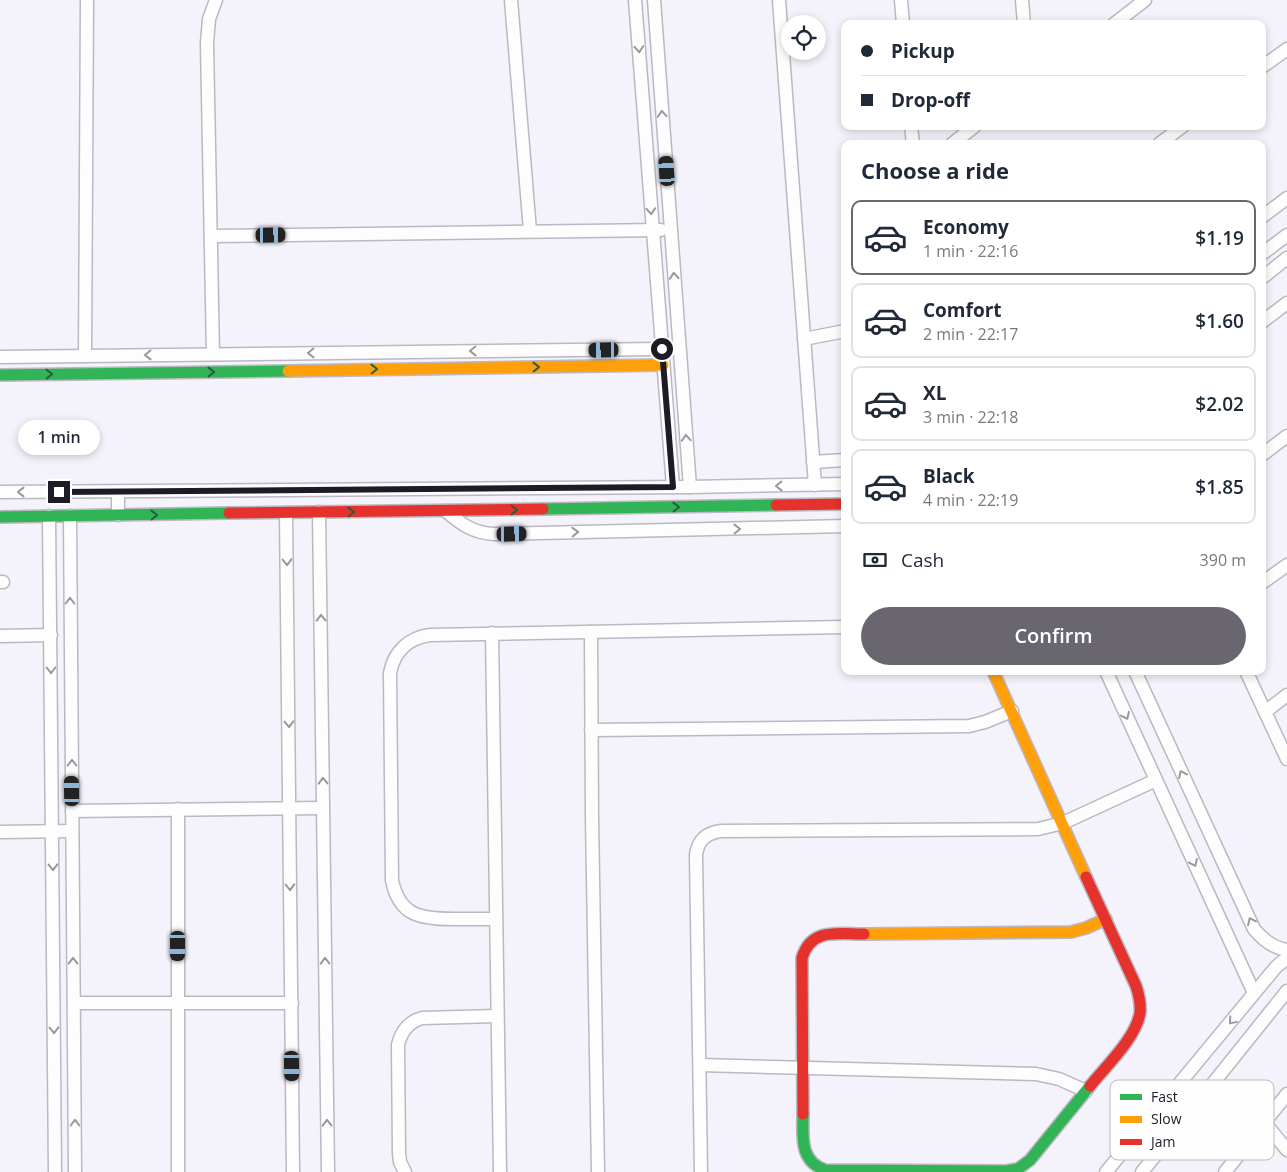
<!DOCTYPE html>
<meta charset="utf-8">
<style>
body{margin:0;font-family:"Open Sans",sans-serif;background:#f6f6f7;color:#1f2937;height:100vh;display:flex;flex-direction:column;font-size:19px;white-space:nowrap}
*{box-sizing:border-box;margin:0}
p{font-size:16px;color:#747a83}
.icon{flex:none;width:28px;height:28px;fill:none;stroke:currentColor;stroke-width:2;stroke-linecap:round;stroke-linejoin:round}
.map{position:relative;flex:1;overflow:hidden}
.details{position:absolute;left:841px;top:140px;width:425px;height:535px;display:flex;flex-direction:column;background:#fff;border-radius:10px;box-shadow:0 2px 8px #0003}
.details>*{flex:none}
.banner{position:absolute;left:841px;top:20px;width:425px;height:110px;border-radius:10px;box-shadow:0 2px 8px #0003;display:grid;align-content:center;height:110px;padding:0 20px;background:#fff}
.fabs{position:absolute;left:781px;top:15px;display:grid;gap:10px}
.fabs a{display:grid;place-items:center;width:45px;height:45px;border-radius:50%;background:#fff;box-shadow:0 2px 8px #0003;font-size:25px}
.end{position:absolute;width:22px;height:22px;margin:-11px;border:6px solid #1e1a26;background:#fff;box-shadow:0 0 0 2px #fff}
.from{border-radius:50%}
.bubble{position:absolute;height:35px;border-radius:18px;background:#fff;box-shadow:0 2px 8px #0003;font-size:16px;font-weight:600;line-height:35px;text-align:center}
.car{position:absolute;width:15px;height:30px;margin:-15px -8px;border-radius:6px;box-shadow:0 0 4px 1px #0007;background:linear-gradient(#222 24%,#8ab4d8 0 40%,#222 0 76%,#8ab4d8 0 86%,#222 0)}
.banner b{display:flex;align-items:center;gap:18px;height:48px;font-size:19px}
.banner b+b{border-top:1px solid #e0e1e3}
.banner i{width:12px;height:12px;background:#1f2937}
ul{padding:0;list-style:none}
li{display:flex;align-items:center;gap:15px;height:75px;margin:0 10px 8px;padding:0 10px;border:2px solid #e0e1e3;border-radius:10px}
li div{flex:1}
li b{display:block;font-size:19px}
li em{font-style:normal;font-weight:600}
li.active{border-color:#696670}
li>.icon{width:45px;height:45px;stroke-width:1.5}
h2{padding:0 20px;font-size:22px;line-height:60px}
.pay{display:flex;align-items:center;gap:12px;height:55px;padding:0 20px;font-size:19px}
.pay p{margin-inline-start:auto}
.action{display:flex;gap:10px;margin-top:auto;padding:10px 20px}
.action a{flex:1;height:58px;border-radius:30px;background:#696670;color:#fff;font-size:20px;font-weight:600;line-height:58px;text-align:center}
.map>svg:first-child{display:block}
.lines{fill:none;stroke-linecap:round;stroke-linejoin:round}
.street-casing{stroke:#bbb8c2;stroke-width:15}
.fast-casing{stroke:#bbb8c2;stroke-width:14}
.slow-casing{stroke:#bbb8c2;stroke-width:14}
.jam-casing{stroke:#bbb8c2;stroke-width:14}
.street{stroke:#fdfdfe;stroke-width:12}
.fast{stroke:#30b455;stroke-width:11}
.slow{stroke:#ff9f0a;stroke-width:11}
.jam{stroke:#e5322d;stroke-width:11}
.oneway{stroke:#99979d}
.oneway2{stroke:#265f3b}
.route{stroke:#1e1a26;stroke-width:6}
.key{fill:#fefefe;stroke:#bbbabd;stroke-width:1}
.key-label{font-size:14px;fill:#1e1a26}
</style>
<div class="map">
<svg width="1287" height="1172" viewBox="0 0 1287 1172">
<rect width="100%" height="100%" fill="#f4f2fa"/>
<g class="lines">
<defs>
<g id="street">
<path d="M511,0L530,231"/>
<path d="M635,0L673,487"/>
<path d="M654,0L690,487"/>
<path d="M779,0L815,485"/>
<path d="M901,0L903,24"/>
<path d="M1022,0L1024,24"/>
<path d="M1114,24L1145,0"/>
<path d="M1262,67L1287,49"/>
<path d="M911,126L913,144"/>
<path d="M952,144L975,126"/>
<path d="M1159,144L1183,126"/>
<path d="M1262,217L1287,198"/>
<path d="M211,236L661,230"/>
<path d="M1262,254L1287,235"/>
<path d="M1262,278L1287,258"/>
<path d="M1262,322L1287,303"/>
<path d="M804,339L845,331"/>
<path d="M213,354L207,43L209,19L216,0"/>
<path d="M85,356L87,0"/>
<path d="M0,357L662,349"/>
<path d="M1262,455L1287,436"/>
<path d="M813,462L845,460"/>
<path d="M0,492L690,487L845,484"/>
<path d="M118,492V515"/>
<path d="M446,511C461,524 473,533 494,534L845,526"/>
<path d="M319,512L328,1172"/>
<path d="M286,513L293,1172"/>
<path d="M49,516L55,1172"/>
<path d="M70,516L75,1172"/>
<path d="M0,582H3"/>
<path d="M1262,583L1287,565"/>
<path d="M591,632L592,818L598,1172"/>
<path d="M492,633L500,1172"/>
<path d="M0,636L51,635"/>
<path d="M1106,671L1254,993"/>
<path d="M1135,671L1254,929C1263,940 1273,948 1287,950"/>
<path d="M1246,671L1287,759"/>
<path d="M1265,712L1287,695"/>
<path d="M591,730L969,726L985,722L1012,711"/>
<path d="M178,809V1172"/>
<path d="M72,811L323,808"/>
<path d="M0,832L72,831"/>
<path d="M496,919C482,919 467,919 453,919C421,919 399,916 392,880L390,673C394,652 408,638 430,635L845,627"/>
<path d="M74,1003H292"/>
<path d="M700,1065L1036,1074L1059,1079L1086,1091"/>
<path d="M1264,1122L1287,1150"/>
<path d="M405,1172L400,1162L399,1153L398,1045C401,1032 408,1022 422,1018L497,1016"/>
<path d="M701,1172L696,855C698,840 706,833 721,831L1038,829L1063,823L1156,780"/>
<path d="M1106,1172L1276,967L1287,958"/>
<path d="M1142,1172L1287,991"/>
<path d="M1225,1172L1287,1094"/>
</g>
<g id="fast">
<path d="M0,375L288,371"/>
<path d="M543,509L776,505"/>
<path d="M0,517L229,513"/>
<path d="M803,1114C803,1136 799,1161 825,1170L1006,1171L1018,1169L1030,1160L1090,1086"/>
</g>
<g id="slow">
<path d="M288,371L663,365"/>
<path d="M993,671L1086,877"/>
<path d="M864,934L1071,932L1086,928L1106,919"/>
</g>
<g id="jam">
<path d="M776,505L845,504"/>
<path d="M229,513L543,509"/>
<path d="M1086,877L1136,986C1139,995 1141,1003 1140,1013C1136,1038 1106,1066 1090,1086"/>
<path d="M803,1114L802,958C811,927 839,934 864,934"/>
</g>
</defs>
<use href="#street" class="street-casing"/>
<use href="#fast" class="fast-casing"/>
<use href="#slow" class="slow-casing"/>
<use href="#jam" class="jam-casing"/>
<use href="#street" class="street"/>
<use href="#fast" class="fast"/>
<use href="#slow" class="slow"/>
<use href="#jam" class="jam"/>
</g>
<defs><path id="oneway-chevron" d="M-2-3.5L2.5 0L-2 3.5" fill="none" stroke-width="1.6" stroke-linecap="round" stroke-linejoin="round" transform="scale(1.25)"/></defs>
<g class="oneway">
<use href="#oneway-chevron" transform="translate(639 49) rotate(86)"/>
<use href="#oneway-chevron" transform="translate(662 114) rotate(-94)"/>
<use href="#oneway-chevron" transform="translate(651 211) rotate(86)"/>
<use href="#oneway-chevron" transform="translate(674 276) rotate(-94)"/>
<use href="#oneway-chevron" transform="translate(473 351) rotate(179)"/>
<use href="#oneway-chevron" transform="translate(311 353) rotate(179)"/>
<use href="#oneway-chevron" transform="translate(148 355) rotate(179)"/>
<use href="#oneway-chevron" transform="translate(686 438) rotate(-94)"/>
<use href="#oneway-chevron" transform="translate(779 486) rotate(179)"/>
<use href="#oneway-chevron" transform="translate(21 492) rotate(180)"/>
<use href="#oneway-chevron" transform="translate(737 529) rotate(-1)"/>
<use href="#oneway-chevron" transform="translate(575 532) rotate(-2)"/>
<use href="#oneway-chevron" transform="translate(287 562) rotate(89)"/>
<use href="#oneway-chevron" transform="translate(70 601) rotate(-90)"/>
<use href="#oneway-chevron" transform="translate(321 618) rotate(-91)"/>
<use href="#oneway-chevron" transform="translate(51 670) rotate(90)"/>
<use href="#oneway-chevron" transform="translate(1126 716) rotate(65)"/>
<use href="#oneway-chevron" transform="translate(289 724) rotate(89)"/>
<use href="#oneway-chevron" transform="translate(72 763) rotate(-90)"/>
<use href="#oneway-chevron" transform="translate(1182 774) rotate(-115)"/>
<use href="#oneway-chevron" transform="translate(323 781) rotate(-91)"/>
<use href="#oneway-chevron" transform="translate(1194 863) rotate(65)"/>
<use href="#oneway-chevron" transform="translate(53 867) rotate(89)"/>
<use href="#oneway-chevron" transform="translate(290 887) rotate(89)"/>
<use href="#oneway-chevron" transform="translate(1251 921) rotate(-115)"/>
<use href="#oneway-chevron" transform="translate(73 961) rotate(-91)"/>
<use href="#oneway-chevron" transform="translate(325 961) rotate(-91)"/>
<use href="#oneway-chevron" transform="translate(1232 1021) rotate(130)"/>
<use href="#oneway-chevron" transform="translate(54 1030) rotate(89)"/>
<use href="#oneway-chevron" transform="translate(75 1123) rotate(-90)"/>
<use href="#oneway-chevron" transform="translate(327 1123) rotate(-91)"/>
</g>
<g class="oneway2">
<use href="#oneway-chevron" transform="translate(536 367) rotate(-1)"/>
<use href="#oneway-chevron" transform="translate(374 369) rotate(-1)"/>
<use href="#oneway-chevron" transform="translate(211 372) rotate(-1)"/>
<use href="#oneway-chevron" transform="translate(49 374) rotate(-1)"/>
<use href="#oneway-chevron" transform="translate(676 507) rotate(-1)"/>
<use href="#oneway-chevron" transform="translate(514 510) rotate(-1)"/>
<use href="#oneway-chevron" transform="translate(351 512) rotate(-1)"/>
<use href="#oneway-chevron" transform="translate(154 515) rotate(-1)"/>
</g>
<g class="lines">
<path class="route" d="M59,492L673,487L662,349"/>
</g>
<rect x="1110" y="1080" width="164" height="80" rx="8" class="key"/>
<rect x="1120" y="1094" width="22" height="6" fill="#30b455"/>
<rect x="1120" y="1116" width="22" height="7" fill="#ff9f0a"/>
<rect x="1120" y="1139" width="22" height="6" fill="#e5322d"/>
<g class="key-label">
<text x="1151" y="1102">Fast</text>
<text x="1151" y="1124">Slow</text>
<text x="1151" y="1147">Jam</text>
</g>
</svg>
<div class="fabs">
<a><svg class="icon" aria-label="locate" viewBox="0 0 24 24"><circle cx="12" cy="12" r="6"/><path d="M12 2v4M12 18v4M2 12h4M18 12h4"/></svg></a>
</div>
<i class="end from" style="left:662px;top:349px"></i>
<i class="end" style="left:59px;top:492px"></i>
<div class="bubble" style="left:18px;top:420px;width:82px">1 min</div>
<i class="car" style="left:667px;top:171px;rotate:356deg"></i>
<i class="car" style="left:271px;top:235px;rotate:89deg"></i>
<i class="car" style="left:604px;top:350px;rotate:269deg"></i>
<i class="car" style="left:512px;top:534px;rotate:89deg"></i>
<i class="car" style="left:72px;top:791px;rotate:359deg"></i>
<i class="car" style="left:178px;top:946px;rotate:180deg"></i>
<i class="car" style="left:292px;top:1066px;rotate:179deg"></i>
<div class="banner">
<b><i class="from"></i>Pickup</b>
<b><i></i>Drop-off</b>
</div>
<section class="details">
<h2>Choose a ride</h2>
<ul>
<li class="active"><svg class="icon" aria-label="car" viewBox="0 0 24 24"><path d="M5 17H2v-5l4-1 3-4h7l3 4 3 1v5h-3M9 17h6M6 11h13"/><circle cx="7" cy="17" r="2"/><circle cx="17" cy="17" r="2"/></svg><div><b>Economy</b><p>1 min · 22:16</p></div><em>$1.19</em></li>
<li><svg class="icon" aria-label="car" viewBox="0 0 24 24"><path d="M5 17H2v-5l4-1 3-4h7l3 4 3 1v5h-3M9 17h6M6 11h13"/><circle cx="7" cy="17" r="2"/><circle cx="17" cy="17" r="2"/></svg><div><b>Comfort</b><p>2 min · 22:17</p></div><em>$1.60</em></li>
<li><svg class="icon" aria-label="car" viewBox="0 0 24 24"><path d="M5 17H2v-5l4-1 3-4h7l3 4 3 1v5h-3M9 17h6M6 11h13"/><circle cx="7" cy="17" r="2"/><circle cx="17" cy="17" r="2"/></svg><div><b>XL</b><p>3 min · 22:18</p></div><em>$2.02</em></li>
<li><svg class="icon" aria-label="car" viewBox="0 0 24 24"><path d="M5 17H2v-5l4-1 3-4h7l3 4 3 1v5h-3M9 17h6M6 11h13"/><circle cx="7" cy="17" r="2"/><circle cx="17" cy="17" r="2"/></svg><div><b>Black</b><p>4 min · 22:19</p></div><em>$1.85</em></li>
</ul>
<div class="pay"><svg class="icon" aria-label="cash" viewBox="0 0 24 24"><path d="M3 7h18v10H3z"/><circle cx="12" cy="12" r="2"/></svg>Cash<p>390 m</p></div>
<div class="action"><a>Confirm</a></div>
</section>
</div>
